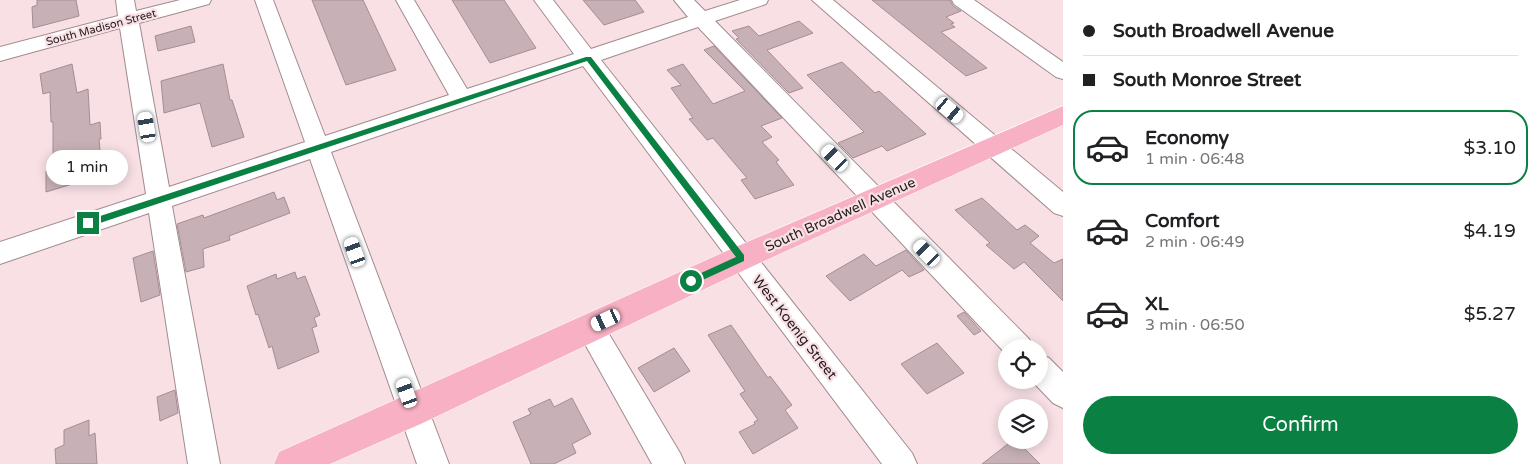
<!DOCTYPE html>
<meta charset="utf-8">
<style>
body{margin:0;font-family:"Varela Round",sans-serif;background:#f6f6f6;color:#202124;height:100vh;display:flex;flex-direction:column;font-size:19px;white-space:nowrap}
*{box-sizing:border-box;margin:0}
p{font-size:16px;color:#757577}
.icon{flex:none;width:28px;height:28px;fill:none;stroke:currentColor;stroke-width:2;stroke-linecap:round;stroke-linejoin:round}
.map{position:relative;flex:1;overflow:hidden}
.drawer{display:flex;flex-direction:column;background:#fff;width:475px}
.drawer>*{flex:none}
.banner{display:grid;align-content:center;height:110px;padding:0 20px;background:#fff}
.tools{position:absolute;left:998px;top:339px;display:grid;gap:10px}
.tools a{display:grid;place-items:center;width:50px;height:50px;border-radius:50%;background:#fff;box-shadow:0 2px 12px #0003;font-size:25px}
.end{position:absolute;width:22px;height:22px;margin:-11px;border:6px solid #0b8043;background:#fff;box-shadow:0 0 0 2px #fff}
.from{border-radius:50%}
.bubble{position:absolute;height:35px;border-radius:18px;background:#fff;box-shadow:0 2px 12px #0003;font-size:16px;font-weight:600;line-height:35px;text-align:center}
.car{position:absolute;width:15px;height:30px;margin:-15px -8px;border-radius:6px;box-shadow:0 0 4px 1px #0007;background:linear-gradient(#fff 24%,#345 0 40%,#fff 0 76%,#345 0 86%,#fff 0)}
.banner b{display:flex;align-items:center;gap:18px;height:48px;font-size:19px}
.banner b+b{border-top:1px solid #e0e0e0}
.banner i{width:12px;height:12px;background:#202124}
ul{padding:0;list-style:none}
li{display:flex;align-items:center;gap:15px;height:75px;margin:0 10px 8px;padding:0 10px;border:2px solid transparent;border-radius:20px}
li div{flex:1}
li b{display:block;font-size:19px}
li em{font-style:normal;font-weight:600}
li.on{border-color:#0b8043}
li>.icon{width:45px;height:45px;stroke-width:1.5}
.primary-button{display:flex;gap:10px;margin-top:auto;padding:10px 20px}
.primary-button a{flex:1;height:58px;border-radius:30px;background:#0b8043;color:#fff;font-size:20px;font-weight:600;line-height:58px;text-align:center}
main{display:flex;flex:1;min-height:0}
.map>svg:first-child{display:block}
.building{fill:#c8b1b6;stroke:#a48e92}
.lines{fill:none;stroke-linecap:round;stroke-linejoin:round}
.minor-casing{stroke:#a18b8f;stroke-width:2}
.major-casing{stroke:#fff;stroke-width:1}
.minor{fill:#fff;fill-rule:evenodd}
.major{fill:#f8b1c4;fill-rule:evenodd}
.route{fill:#0b8043}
.labels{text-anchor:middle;stroke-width:4.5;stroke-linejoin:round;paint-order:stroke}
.far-street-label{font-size:11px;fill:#221a1c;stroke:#f8e0e5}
.street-label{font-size:14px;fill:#221a1c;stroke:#f8e0e5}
</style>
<main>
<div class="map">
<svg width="1063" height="464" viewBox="0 0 1063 464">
<rect width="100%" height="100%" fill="#f8e0e5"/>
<g class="building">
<path d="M37,0H76L79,16L33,28L32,7L37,5Z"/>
<path d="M312,0H363L396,70L346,85Z"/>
<path d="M452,0H504L536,48L490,63Z"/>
<path d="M583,0H635L644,12L604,25Z"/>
<path d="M872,0H950L953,6L961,11L946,17L954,23L951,24L955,27L941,32L987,68L966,76Z"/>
<path d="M799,21L813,33L767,50L803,88L789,93L736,39L739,38L732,31L749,26L759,36Z"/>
<path d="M191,26L195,42L158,51L155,36Z"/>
<path d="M714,46L782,118L761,126L772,137L762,142L779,160L776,162L794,185L755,199L741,180L747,178L713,138L707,140L689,119L693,118L671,88L681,85L667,70L683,64L713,104L745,91L704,50Z"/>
<path d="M842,62L875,93L879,91L926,134L887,151L882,146L853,158L838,143L864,132L807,75Z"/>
<path d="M72,64L77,93L88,89L90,125L100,122L101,139H99L102,175L46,192V171L53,168V122H51L50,92L43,94L40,74Z"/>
<path d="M223,64L230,100H232L244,137L212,147L200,103L164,113L161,81Z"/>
<path d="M274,192L277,200L284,197L290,213L229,236L230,240L203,249L204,267L186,272L177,224L203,215L204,218Z"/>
<path d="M982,198L1017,230L1025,225L1039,236L1030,243L1054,263L1063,259V301L1024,262L1014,269L986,245L990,243L955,210Z"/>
<path d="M906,250L924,270L909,277L902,270L850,301L826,276L864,254L876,266Z"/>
<path d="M153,251L160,295L141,302L133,258Z"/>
<path d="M295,272L297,279L305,276L320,315L314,318L317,326L312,328L319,352L278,369L272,346L269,348L258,314L256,315L247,286L276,274L277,279Z"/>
<path d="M964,312L981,331L974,335L957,316Z"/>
<path d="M731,325L768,378L770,376L792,405L785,410L798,428L753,454L739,432L755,424L754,422L758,420L740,394L745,391L708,335Z"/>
<path d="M937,343L964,373L927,394L901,364Z"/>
<path d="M674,348L690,371L654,392L638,368Z"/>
<path d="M175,390L178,413L160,421L157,397Z"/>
<path d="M572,398L591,434L572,444L576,453L554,464H531L513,422L531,414L528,409L550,399L554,407Z"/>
<path d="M89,420V436L95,433L97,464H56L55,449L64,445V430Z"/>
<path d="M1013,440H1016L1040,464H982Z"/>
</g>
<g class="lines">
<defs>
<g id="minor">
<path d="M116,0H134L136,11L180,0H211L209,4L139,23L169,187L305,142L255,0H273L325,136L449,95L396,0H414L467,89L574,54L534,0H553L591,49L688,17L674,0H694L705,11L740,0H768L766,4L715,21L1029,339L1033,348H1006V354L698,27L601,60L912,453L917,464H882L583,66L331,152L449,464H417L310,159L172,206L220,464H188L149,213L0,264V242L146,194L120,28L0,61V47L118,16Z"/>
<path d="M812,0H833L1063,192V216L1054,213Z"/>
<path d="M952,0H974L1063,62V79L1056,77L954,4Z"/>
<path d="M590,315L600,319L680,453L685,464H652L576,328L580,319Z"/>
<path d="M1039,354L1049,358L1063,372V408L1053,403L1031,380H1039Z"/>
</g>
<path id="major" d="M1063,106V125L751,267L425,422L330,464H274L279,452L731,249Z"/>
</defs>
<use href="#minor" class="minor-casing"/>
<use href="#major" class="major-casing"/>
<use href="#minor" class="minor"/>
<use href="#major" class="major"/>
</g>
<path class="route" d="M586,57H591L744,255V261L694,284H688V279L736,257L587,61L88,227L84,223L88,220Z"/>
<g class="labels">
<g class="far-street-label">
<text transform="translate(101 27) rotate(-15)" y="4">South Madison Street</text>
</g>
<g class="street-label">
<text transform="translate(840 214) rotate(-24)" y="5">South Broadwell Avenue</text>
<text transform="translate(795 327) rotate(52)" y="5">West Koenig Street</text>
</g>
</g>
</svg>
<div class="tools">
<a><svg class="icon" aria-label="locate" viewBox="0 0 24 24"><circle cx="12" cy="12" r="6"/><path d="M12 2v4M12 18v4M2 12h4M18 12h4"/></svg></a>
<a><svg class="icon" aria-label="layers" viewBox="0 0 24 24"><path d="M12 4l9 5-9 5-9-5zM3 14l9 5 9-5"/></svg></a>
</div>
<i class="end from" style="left:691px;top:281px"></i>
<i class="end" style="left:88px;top:223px"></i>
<div class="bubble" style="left:46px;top:150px;width:82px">1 min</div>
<i class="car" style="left:950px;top:110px;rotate:130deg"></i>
<i class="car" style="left:147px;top:127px;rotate:350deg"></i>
<i class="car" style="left:835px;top:158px;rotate:316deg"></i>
<i class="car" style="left:355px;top:252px;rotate:340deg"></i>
<i class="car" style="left:927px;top:253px;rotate:316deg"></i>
<i class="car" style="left:606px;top:320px;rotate:245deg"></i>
<i class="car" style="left:407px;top:393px;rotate:340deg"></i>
</div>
<section class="drawer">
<div class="banner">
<b><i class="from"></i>South Broadwell Avenue</b>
<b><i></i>South Monroe Street</b>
</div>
<ul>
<li class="on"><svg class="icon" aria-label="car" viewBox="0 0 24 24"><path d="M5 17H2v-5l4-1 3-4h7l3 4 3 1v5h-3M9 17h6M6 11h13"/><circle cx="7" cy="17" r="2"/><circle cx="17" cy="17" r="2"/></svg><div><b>Economy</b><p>1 min · 06:48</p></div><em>$3.10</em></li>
<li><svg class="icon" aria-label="car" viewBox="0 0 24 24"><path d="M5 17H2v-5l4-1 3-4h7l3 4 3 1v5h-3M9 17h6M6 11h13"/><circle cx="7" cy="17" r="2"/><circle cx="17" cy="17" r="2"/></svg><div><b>Comfort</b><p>2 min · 06:49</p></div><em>$4.19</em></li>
<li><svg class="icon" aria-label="car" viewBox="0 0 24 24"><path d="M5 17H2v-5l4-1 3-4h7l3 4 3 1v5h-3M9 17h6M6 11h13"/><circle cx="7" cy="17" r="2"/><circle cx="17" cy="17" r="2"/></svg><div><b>XL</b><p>3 min · 06:50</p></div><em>$5.27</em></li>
</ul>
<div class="primary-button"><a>Confirm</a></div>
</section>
</main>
